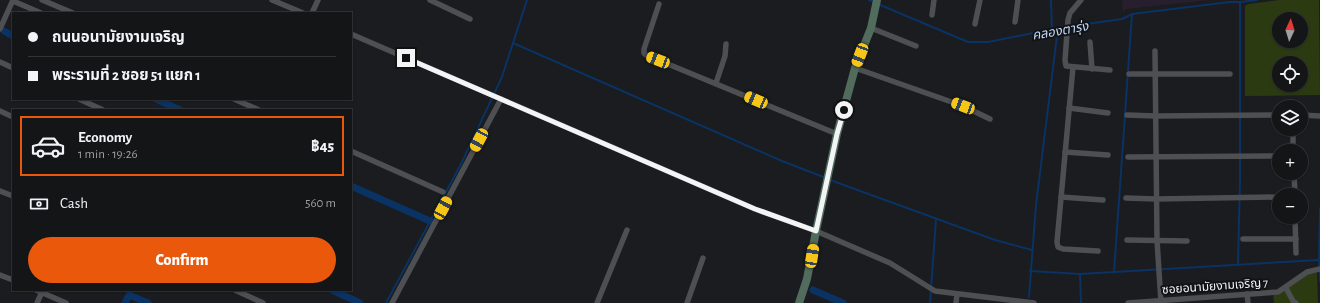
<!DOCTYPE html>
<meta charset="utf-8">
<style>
body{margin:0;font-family:"Alegreya Sans","Noto Sans Thai",sans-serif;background:#1d1e20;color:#f1f3f6;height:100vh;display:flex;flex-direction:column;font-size:15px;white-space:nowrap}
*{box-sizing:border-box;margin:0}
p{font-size:13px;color:#9d9fa1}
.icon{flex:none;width:22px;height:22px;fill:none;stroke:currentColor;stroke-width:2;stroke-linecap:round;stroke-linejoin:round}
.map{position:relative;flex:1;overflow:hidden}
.panel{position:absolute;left:12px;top:109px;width:340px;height:182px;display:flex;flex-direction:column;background:#141517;border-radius:0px;box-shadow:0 1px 3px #0004,0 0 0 1px #333436}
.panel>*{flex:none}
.hud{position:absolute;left:12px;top:12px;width:340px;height:88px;border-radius:0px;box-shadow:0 1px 3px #0004,0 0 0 1px #333436;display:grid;align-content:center;height:88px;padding:0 16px;background:#141517}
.needle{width:26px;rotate:4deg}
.fabs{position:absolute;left:1272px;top:12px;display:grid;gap:8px}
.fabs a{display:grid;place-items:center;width:36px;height:36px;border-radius:50%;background:#141517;box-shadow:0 1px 3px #0004,0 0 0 1px #333436;font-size:20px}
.end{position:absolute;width:18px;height:18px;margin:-9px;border:5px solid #f2f4f6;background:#111;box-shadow:0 0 0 2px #111}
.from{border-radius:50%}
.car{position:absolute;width:12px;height:24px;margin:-12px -6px;border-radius:5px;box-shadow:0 0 3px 1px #0007;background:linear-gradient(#f5c518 24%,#345 0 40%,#f5c518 0 76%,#345 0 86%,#f5c518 0)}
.hud b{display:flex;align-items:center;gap:14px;height:38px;font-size:15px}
.hud b+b{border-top:1px solid #333436}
.hud i{width:10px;height:10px;background:#f1f3f6}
ul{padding:7px 0 0;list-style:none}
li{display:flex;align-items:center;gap:12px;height:60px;margin:0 8px 6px;padding:0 8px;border:2px solid transparent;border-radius:0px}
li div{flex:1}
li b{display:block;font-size:15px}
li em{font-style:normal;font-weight:800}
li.current{border-color:#ea580c}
li>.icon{width:36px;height:36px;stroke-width:1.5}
.pay{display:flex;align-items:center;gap:10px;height:44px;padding:0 16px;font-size:15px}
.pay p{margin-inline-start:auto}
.button{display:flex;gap:8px;margin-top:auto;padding:8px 16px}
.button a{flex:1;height:46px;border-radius:24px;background:#ea580c;color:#fff;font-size:16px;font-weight:800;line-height:46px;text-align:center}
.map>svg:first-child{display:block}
.commercial{fill:#281f2e}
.green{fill:#2b3a11;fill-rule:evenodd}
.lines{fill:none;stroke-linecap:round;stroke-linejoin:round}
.stream{stroke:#0a3263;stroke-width:2}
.canal{stroke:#0a3263;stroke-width:7}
.street{stroke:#4d4f53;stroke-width:5.5}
.secondary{stroke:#516b5c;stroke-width:8}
.route{stroke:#f2f4f6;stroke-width:5}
.labels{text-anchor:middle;stroke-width:4;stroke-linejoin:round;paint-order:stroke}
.street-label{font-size:12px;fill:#f2f4f6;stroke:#111316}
.water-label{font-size:13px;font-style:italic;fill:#c3dbfb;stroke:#111316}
</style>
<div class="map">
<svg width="1320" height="303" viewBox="0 0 1320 303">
<rect width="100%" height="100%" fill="#1a1c1f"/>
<path class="commercial" d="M1122,0H1210L1126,9L1123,12Z"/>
<g class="green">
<path d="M1279,0H1319L1320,95L1245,96V6L1248,4ZM1279,19H1301V41H1279ZM1279,63H1301V85H1279Z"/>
<path d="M1317,273L1318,303H1274L1273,291L1277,290L1301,274Z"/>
</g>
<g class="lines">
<g class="stream">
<path d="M869,0L874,2"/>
<path d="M1051,0L1052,30"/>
<path d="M878,4L968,42H988L1058,28L1122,19L1132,14L1230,2H1240L1257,0"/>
<path d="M513,43L782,161L826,178"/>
<path d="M830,180L995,240L1032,250"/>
<path d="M1320,208L1319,260L1320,281"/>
<path d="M1238,264L1240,181V2"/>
<path d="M1030,271L1080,274L1319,260"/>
<path d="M1114,272L1132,14"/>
<path d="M1080,274L1081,303"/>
<path d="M1029,297L1036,205L1058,28"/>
<path d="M386,303L461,164L502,77L527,0"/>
<path d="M930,303L936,219"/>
</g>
<g class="canal">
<path d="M4,31L13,36"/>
<path d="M156,99L180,110"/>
<path d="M351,186L430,221"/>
<path d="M332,290L360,303"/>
<path d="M813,290L843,303"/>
<path d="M125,303L129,295L148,303"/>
</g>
<g class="street">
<path d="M42,0L73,13"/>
<path d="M272,0L303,13"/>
<path d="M430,0L470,19"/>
<path d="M1081,0L1070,13L1068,20L1065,60L1066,66L1110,70"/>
<path d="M13,1L41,13"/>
<path d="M659,4L644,49V53L646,55L837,134"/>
<path d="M312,13L318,0"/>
<path d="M932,15L934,0"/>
<path d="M1015,22L1018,0"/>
<path d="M975,24L980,0"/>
<path d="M871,28L916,46"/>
<path d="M0,29L13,0"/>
<path d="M351,34L755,209L816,231L890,263L935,291L1034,303"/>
<path d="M1090,42L1092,69"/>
<path d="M1155,51L1157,240L1161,303"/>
<path d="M0,62L13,68"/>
<path d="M1073,67L1057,242L1058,247L1063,249L1098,251"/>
<path d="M855,68L963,106L990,119"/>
<path d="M1129,74H1230"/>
<path d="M716,83L725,56L726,44"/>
<path d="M79,99L103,110"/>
<path d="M234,99L259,110"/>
<path d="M1069,108L1108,113"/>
<path d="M0,111L13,117"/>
<path d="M1127,115L1156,116L1279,115"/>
<path d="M1301,115L1320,116"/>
<path d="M1293,129V151"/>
<path d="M351,151L443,192"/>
<path d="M1065,152L1108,155"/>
<path d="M1128,157L1279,156"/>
<path d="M1294,173L1295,195"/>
<path d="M0,191L13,196"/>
<path d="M1061,197L1103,200"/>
<path d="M1126,198L1156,199L1279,197"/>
<path d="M1295,217L1296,253"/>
<path d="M1243,239H1296"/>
<path d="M1127,240L1187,241"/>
<path d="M0,275L13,280"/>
<path d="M1286,288L1293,301L1296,303"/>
<path d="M36,290L66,303"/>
<path d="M235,290L263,303"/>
<path d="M1247,294L1248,303"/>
<path d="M37,303L43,290"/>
<path d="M392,303L501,99"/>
<path d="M597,303L627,230"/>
<path d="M687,303L703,258"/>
<path d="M956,303L957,294"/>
<path d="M1128,303L1278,292L1307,272L1320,269"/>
</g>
<path class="secondary" d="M799,303L807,279L816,231L837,134L855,68L871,28L877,0"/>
</g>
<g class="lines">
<path class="route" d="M406,58L755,209L816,231L837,134L844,110"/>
</g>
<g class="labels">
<g class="street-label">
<text transform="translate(1215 286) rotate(-4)" y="4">ซอยอนามัยงามเจริญ 7</text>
</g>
<g class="water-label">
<text transform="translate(1060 30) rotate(-10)" y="5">คลองตารุ่ง</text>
</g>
</g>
</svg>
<div class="fabs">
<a><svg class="needle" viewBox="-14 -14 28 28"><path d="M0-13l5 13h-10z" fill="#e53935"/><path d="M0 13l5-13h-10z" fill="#9d9fa1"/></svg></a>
<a><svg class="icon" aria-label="locate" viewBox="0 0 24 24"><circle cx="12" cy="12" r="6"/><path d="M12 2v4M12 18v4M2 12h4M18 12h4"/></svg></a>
<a><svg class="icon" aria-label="layers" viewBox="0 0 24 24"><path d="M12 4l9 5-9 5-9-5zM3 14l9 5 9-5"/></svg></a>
<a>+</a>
<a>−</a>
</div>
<i class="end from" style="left:844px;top:110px"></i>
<i class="end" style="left:406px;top:58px"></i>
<i class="car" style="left:860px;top:55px;rotate:201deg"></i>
<i class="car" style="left:658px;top:60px;rotate:291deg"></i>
<i class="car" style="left:756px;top:100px;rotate:293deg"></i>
<i class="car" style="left:963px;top:106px;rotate:291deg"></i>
<i class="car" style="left:479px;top:140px;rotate:208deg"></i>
<i class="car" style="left:443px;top:208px;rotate:28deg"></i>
<i class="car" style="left:812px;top:256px;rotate:9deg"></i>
<div class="hud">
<b><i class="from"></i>ถนนอนามัยงามเจริญ</b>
<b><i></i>พระรามที่ 2 ซอย 51 แยก 1</b>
</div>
<section class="panel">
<ul>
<li class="current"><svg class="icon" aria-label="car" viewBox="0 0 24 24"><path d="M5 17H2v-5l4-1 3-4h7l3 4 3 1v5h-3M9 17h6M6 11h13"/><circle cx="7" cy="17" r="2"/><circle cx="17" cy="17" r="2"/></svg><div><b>Economy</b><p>1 min · 19:26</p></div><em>฿45</em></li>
</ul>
<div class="pay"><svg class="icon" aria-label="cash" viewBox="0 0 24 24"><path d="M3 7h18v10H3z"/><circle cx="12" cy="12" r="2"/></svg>Cash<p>560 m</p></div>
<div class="button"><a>Confirm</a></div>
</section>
</div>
